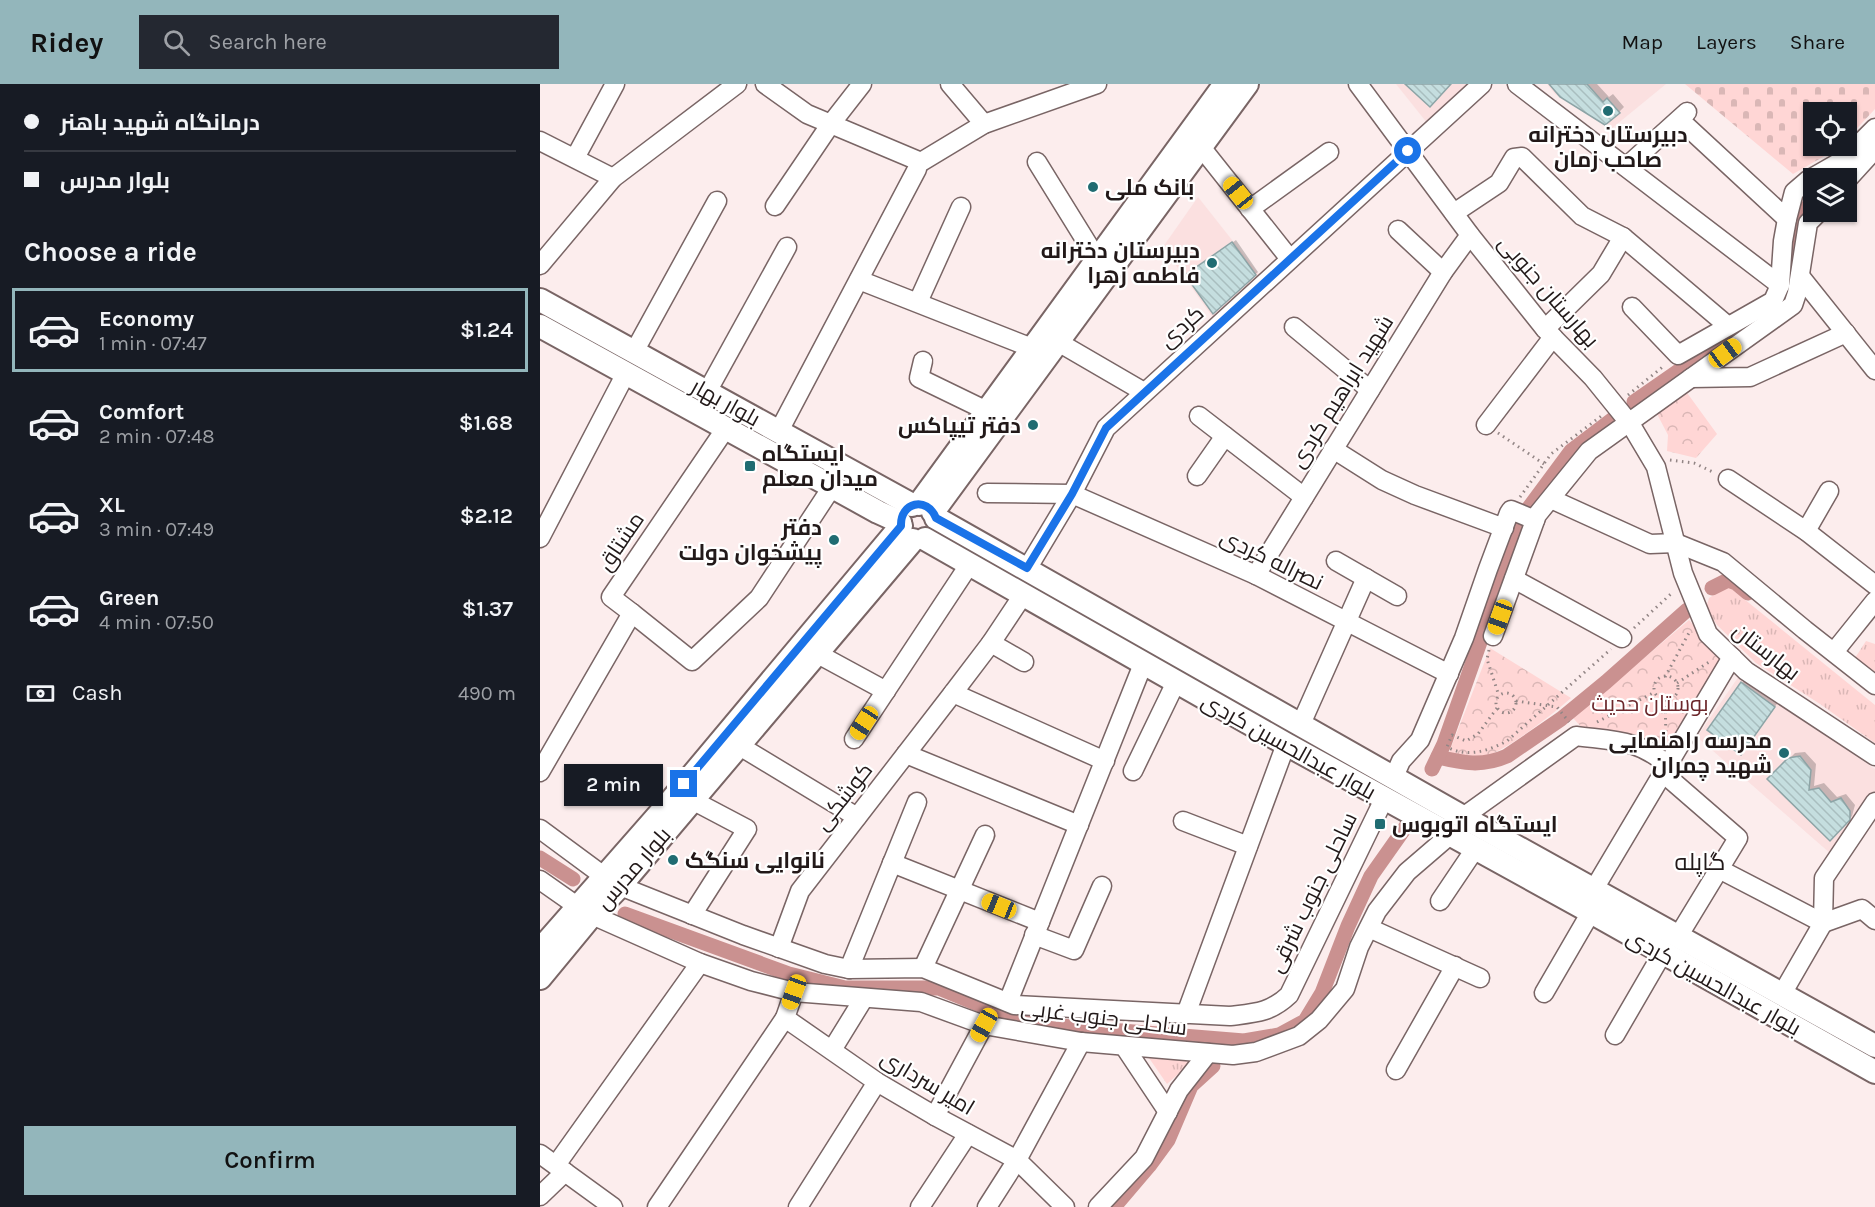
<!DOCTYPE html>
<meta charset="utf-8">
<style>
body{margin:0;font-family:Karla,Cairo,sans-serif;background:#242831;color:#f1f3f6;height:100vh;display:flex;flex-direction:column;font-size:22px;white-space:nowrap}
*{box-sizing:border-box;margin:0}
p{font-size:20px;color:#9ea1a6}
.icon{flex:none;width:33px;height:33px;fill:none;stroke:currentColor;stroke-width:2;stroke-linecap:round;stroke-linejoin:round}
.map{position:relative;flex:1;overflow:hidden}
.details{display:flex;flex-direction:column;background:#171b24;width:540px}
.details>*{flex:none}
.top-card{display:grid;align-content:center;height:132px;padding:0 24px;background:#171b24}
.fabs{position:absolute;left:1263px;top:18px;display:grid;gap:12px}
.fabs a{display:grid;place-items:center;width:54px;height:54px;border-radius:0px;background:#171b24;box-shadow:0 2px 4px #0004;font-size:30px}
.end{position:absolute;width:27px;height:27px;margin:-14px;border:8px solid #1a73e8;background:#fff;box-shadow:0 0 0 3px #fff}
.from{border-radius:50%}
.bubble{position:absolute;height:42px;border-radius:0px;background:#171b24;box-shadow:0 2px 4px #0004;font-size:20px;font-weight:600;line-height:42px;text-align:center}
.car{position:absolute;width:18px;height:36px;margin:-18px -9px;border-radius:8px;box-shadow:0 0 4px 2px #0007;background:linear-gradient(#f5c518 24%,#345 0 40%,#f5c518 0 76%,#345 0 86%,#f5c518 0)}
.top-card b{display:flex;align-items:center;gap:21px;height:57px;font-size:22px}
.top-card b+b{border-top:2px solid #363941}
.top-card i{width:15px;height:15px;background:#f1f3f6}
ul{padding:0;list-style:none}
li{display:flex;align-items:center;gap:18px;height:84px;margin:0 12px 9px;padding:0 12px;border:3px solid transparent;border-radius:0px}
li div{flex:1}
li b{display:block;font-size:22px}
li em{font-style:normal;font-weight:600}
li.active{border-color:#93b6bb}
li>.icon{width:54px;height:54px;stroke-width:1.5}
h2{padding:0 24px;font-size:27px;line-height:72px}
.pay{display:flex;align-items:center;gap:15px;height:66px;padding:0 24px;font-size:22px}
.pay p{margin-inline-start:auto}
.primary-button{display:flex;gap:12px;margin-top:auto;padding:12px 24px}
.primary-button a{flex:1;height:69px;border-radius:0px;background:#93b6bb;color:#111;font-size:24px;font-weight:600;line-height:69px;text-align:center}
header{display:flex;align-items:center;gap:36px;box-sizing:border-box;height:84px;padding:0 30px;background:#93b6bb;color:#111}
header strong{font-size:28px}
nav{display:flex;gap:33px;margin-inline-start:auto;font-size:21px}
.search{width:420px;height:54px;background:#242831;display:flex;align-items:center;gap:15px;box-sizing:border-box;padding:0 21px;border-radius:0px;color:#9ea1a6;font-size:22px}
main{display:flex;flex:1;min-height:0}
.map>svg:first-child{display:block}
.built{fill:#fbe0e0}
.grass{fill:url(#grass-tufts)}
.forest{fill:url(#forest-crowns)}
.cemetery{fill:url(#cemetery-stones)}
.shadow{fill:#0003}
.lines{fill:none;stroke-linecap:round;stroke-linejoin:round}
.canal{stroke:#ca9190;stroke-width:15}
.building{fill:url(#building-back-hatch);stroke:#8da4a6;stroke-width:1.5}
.minor-casing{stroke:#796565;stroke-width:21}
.major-casing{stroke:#796565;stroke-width:26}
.path{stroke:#928585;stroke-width:3;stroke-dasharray:1.5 4.5;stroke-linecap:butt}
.minor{stroke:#fff;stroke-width:18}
.major{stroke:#fff;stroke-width:22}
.route{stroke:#1a73e8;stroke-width:8}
.poi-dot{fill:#206c72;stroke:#fff;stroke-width:2}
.labels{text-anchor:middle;stroke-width:4.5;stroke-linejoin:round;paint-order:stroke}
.poi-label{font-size:22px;font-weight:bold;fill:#221919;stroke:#fff;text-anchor:start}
.street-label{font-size:22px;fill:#221919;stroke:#fff}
.park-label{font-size:22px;fill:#6c272b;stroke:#fff}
.neighbourhood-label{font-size:24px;fill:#221919;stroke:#fff}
</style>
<header>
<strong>Ridey</strong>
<div class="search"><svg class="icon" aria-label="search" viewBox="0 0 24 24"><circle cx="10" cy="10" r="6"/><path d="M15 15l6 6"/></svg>Search here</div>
<nav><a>Map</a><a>Layers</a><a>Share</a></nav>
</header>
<main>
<section class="details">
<div class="top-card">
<b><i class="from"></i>درمانگاه شهید باهنر</b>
<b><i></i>بلوار مدرس</b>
</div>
<h2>Choose a ride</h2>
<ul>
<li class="active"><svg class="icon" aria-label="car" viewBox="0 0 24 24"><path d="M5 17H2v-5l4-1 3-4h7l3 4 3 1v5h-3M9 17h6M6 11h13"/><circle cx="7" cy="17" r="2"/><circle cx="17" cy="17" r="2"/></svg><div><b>Economy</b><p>1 min · 07:47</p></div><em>$1.24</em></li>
<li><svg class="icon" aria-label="car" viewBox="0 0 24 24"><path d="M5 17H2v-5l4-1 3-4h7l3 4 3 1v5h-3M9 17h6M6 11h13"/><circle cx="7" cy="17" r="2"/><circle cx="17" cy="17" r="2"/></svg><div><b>Comfort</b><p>2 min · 07:48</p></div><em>$1.68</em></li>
<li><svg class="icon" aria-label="car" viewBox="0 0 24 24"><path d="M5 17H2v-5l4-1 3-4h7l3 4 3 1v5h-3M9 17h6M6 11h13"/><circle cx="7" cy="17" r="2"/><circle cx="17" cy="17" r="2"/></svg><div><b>XL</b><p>3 min · 07:49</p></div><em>$2.12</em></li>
<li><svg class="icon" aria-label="car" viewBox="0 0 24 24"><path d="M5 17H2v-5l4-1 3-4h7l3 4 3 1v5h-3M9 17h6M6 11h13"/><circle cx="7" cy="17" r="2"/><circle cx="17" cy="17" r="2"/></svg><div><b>Green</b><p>4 min · 07:50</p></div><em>$1.37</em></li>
</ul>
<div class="pay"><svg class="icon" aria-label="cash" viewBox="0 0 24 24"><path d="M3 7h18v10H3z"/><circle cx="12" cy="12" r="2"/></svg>Cash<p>490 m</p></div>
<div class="primary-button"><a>Confirm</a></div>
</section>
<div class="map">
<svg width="1335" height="1123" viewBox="0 0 1335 1123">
<defs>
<pattern id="grass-tufts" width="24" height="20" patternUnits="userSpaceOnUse" patternTransform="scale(1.5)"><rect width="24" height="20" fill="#ffd6d5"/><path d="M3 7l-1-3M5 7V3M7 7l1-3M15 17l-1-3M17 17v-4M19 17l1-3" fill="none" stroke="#dab7b6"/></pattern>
<pattern id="forest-crowns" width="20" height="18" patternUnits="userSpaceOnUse" patternTransform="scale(1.5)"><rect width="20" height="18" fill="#ffd6d5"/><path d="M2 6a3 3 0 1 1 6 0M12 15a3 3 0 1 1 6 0" fill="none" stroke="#dab7b6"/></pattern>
<pattern id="cemetery-stones" width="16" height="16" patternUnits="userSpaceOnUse" patternTransform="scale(1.5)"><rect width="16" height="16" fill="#ffd6d5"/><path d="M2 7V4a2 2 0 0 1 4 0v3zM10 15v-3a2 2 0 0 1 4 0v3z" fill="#dab7b6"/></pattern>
<pattern id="building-back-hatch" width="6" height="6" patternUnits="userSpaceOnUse" patternTransform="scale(1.5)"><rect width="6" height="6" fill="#c5dedf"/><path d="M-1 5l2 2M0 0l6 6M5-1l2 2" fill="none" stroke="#a9bebf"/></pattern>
</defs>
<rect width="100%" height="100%" fill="#fceded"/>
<g class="built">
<path d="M856,0H932L888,40Z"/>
<path d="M1007,0H1126L1071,45L1015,10Z"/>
<path d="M658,113L722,194L674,235L623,163Z"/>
<path d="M1199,592L1335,685V707L1291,770L1157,653Z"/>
</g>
<g class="grass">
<path d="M1188,502L1335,621V659L1280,620L1216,579L1177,541L1166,524L1169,514Z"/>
<path d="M1326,557L1335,560V590L1315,574Z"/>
<path d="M609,974L654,976L627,1000Z"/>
</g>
<g class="forest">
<path d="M1145,306L1177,350L1156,374L1127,367L1128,351L1116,328Z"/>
<path d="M1149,536L1182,575L1131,661L1046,648L1033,634Z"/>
<path d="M950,564L1031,614C1010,632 963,671 936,675C928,676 917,673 908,671Z"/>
</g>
<path class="cemetery" d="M1145,0H1335V25L1307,55L1306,28H1274V62H1300L1295,66L1253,90Z"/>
<g class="shadow">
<path d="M1011,0H1057L1069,13L1073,10L1084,23L1079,28Z"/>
<path d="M696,156L718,188L673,228L650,189Z"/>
<path d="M1207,594L1239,617L1206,663L1202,599Z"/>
<path d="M1265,668L1276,680L1274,702L1284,699L1297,713L1306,710L1315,721L1312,732L1290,755L1229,695L1255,669Z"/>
</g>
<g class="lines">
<g class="canal">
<path d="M1291,94L1311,76"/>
<path d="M1247,204L1258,137L1274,114"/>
<path d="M1094,318L1202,243"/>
<path d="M988,425L1031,367L1073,335"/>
<path d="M1172,504L1188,496L1196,499L1208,509"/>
<path d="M898,673C923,679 942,683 967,672L1021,635L1066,598L1147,526"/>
<path d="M892,685L904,660L981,442"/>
<path d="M0,774L33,795"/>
<path d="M85,830L249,890L305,904H399L484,939L704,957L739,951L765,937L782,909L808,842L831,792L867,741"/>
<path d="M574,1123L609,1082L628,1056L651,1002L673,982"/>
</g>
</g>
<g class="building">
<path d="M865,0H911L890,23Z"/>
<path d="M1009,0H1047L1063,18L1067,14L1080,29L1065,41L1020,13Z"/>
<path d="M692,158L716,191L673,230L645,191Z"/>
<path d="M1201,598L1235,623L1201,671L1167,646Z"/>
<path d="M1260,672L1271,686L1269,706L1279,704L1291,718L1301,714L1310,727V736L1307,739L1290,757L1227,695L1248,674Z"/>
</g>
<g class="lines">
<defs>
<g id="minor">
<path d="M225,0L267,30L381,78L444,40L557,0"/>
<path d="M410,0L444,40"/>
<path d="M818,0L930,151L1005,245L1053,294L1091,341L1116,383L1143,489L1168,550L1206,587L1335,672"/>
<path d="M977,0L1240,201"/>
<path d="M1140,36L1247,135"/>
<path d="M0,57L73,94"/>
<path d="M661,63L750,175"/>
<path d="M35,74L75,0"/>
<path d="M497,78L557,175"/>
<path d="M1086,83L1147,28"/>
<path d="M1306,97L1335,65"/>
<path d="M235,122L290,41L322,0"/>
<path d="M710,125L789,68"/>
<path d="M914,129L959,99L974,74L982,73L1042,132L1083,153L1188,242"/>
<path d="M858,146L903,188"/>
<path d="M0,181L73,94L197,0"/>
<path d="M1260,192L1335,286"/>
<path d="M319,196L492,264"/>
<path d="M378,218L421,123"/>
<path d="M1092,223L1138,271L1233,217L1240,201L1243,157L1247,135L1254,108L1268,96L1303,76L1335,44"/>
<path d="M754,243L830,306"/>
<path d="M1005,245L1061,190L1083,153"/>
<path d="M518,258L604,308"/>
<path d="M94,268L177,117"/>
<path d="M383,277L379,294L447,327"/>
<path d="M1151,294L1210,293L1306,249"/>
<path d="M167,308L247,163"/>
<path d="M659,332L764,413"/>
<path d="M946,341L1013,253"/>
<path d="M239,347L377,85"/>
<path d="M793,365L842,396L875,411L964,444"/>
<path d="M657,392L685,352"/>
<path d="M1188,395L1266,447L1335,501"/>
<path d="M447,409L532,410L716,491L909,590"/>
<path d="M1011,415L1110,460L1136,459L1183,478L1265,546L1335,601"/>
<path d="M1266,447L1289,407"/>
<path d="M0,454L86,289"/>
<path d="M796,477L857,512"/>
<path d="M487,485L532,410L566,344L942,0"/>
<path d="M716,491L903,188L930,151"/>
<path d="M974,495L1082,554"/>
<path d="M92,529L152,577L219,514L292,403"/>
<path d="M953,552L997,431L1049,367L1253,221L1257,209L1268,139L1279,128"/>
<path d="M451,559L484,578"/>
<path d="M1294,568L1335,517"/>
<path d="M276,569L346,607"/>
<path d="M413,609L565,677"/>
<path d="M761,640L826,494"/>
<path d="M314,655L429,481"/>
<path d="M198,661L317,733"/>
<path d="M366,670L539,741"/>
<path d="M593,687L636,598"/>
<path d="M0,688L92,529L71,513L186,344"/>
<path d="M1123,689L1198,754L1139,851"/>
<path d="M854,693L861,677L880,656L924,554L948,485L969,429L971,426L995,436"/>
<path d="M152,716L207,745L152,831"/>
<path d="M923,733L1036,652C1075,657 1097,655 1128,681"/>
<path d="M643,737L708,762"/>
<path d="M0,745L65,793"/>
<path d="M352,779L500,838"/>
<path d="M1179,785L1283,839L1322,825L1335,836"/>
<path d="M0,796L37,822"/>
<path d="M80,802L203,851L285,880L309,885L383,884L474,921L690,932C715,929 730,929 749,911L844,715"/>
<path d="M1054,805L1192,573"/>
<path d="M900,817L935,765"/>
<path d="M52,831L160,879L211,897L254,908L381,918L444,941L541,958L693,971L716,968L759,952L779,936L805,905L819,863L837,827L867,788L910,751"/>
<path d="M829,844L940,894"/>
<path d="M494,851L534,866L562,802"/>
<path d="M239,864L260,807L413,609L451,559L483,511"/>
<path d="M383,884L445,751"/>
<path d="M309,885L377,718"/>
<path d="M254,908L245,934L337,998L395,1032L477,1076L525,1123"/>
<path d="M1004,909L1051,828"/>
<path d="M1242,910L1283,839L1284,794L1335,718"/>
<path d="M468,918L603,580"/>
<path d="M646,930L746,660"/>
<path d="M1075,951L1122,870"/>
<path d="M584,962L628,1028"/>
<path d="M292,966L324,914"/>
<path d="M856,986L915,882"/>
<path d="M395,1032L444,941"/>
<path d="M0,1070L73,1123"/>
<path d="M16,1081L160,879"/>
<path d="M0,1112L25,1088"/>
<path d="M117,1123L245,934"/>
<path d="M258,1123L337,998"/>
<path d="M380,1123L428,1050"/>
<path d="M447,1123L477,1076L541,958"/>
<path d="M558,1123L604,1074L639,1006L668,969"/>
</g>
<g id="major">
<path d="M0,216L372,421"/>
<path d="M0,242L338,428L360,438"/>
<path d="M379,420L685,0"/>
<path d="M393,428L707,0"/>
<path d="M396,434L923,733L1335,962"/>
<path d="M385,455L746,660L1051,828L1335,988"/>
<path d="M0,866L129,719L361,442"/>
<path d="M0,894L52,831L80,802L373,456"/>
</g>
</defs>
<use href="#minor" class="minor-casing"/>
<use href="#major" class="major-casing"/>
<g class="path">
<path d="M1088,311L1125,281"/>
<path d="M958,349L1004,380"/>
<path d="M1130,376L1154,379L1175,389"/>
<path d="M980,413L1011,370L1064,330"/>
<path d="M1094,544L1133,508"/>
<path d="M949,566L947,575L959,612"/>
<circle cx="1126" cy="604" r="12"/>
<path d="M1125,593L1150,547"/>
<path d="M1137,599L1169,578"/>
<circle cx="966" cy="619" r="10"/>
<path d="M1125,616L1126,653"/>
<path d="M976,617L1017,623L1029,638"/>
<path d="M957,624L938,650L926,657L912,651L907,663C927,674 948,667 967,657L1071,565"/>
<path d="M1057,638L1115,608"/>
</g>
<use href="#minor" class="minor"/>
<use href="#major" class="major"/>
</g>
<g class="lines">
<path class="route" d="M144,700L361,442C360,418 387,412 396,434L487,484L532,410L566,344L868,67"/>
</g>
<g class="poi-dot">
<circle cx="1068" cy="27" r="6"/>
<circle cx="553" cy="103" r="6"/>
<circle cx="672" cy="179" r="6"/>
<circle cx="493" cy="341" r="6"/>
<rect x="204" y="376" width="12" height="12" rx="3"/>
<circle cx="294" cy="456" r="6"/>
<circle cx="1244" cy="669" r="6"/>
<rect x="834" y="734" width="12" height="12" rx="3"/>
<circle cx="133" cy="776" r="6"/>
</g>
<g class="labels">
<g class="poi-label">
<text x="1068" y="58" text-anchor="middle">دبیرستان دخترانه<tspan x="1068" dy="25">صاحب زمان</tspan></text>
<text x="565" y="111">بانک ملی</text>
<text x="660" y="174" text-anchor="end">دبیرستان دخترانه<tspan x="660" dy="25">فاطمه زهرا</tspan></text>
<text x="481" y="349" text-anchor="end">دفتر تیپاکس</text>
<text x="222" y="377">ایستگاه<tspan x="222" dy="25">میدان معلم</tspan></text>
<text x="282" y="451" text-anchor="end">دفتر<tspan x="282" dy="25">پیشخوان دولت</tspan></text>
<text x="1232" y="664" text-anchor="end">مدرسه راهنمایی<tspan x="1232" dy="25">شهید چمران</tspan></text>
<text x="852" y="748">ایستگاه اتوبوس</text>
<text x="145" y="784">نانوایی سنگک</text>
</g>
<g class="street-label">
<text transform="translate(1009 207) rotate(49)" y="8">بهارستان جنوبی</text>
<text transform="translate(641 242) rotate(-42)" y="8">کردی</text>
<text transform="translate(801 307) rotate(-58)" y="8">شهید ابراهیم کردی</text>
<text transform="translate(186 318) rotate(29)" y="8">بلوار بهار</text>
<text transform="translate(80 457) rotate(-56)" y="8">مشتاق</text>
<text transform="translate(732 475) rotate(26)" y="8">نصراله کردی</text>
<text transform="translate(1227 567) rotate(38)" y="8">بهارستان</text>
<text transform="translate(749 662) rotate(29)" y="8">بلوار عبدالحسین کردی</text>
<text transform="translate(303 712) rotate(-52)" y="8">کوشکی</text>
<text transform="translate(93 784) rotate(-49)" y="8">بلوار مدرس</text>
<text transform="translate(772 808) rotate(-64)" y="8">ساحلی جنوب شرقی</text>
<text transform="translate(1174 898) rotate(29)" y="8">بلوار عبدالحسین کردی</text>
<text transform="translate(564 933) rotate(7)" y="8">ساحلی جنوب غربی</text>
<text transform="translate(388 998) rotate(31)" y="8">امیر سرداری</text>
</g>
<g class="park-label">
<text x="1110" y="627">بوستان حدیث</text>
</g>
<g class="neighbourhood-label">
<text x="1160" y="786">گاپله</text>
</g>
</g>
</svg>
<div class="fabs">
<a><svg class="icon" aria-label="locate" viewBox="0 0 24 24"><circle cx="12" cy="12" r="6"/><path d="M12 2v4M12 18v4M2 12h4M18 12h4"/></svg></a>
<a><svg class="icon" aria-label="layers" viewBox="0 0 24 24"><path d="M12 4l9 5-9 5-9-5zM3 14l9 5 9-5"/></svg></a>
</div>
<i class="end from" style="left:868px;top:67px"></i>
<i class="end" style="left:144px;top:700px"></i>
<div class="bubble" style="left:24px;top:680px;width:99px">2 min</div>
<i class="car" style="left:698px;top:109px;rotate:321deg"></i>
<i class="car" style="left:1185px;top:269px;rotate:54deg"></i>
<i class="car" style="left:960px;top:533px;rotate:200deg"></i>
<i class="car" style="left:324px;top:639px;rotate:213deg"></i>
<i class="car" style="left:459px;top:822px;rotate:292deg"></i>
<i class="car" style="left:254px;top:908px;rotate:200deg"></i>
<i class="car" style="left:444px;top:941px;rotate:209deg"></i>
</div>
</main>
